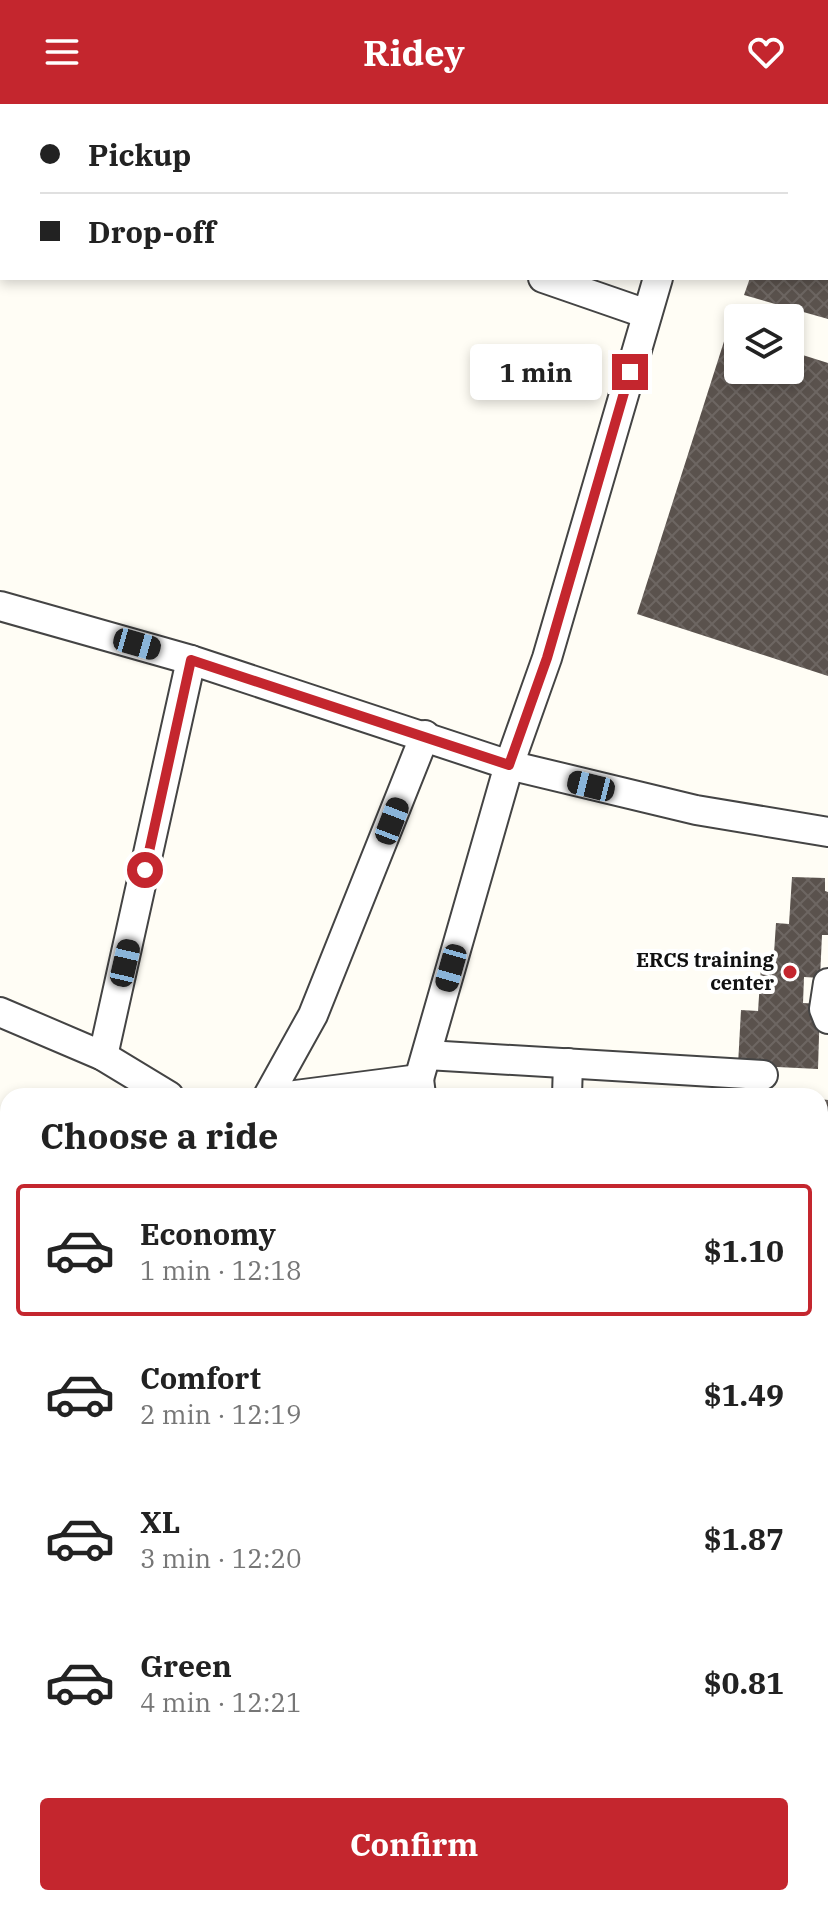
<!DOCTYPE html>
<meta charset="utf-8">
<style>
body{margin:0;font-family:"IBM Plex Serif",serif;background:#f2f2f2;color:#222;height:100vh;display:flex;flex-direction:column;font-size:30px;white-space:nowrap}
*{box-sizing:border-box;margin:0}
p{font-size:26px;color:#767676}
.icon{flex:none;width:44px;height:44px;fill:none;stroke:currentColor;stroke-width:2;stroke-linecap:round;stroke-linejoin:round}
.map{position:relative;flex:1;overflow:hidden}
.details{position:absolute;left:0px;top:984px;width:828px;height:818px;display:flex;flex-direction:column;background:#fff;border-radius:24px 24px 0 0;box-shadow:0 4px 12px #0003}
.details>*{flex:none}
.top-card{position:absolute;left:0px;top:0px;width:828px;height:176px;box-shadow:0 4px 12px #0003;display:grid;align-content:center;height:176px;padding:0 40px;background:#fff}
.controls{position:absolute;left:724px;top:200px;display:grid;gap:16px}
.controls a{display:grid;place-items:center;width:80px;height:80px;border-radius:8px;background:#fff;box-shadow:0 4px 12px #0003;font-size:40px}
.end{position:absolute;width:36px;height:36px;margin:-18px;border:10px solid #c4262e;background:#fff;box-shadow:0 0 0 4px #fff}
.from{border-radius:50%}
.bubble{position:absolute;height:56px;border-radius:8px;background:#fff;box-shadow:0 4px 12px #0003;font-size:26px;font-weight:700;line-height:56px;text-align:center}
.car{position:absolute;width:24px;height:48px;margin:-24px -12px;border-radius:10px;box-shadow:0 0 6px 2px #0007;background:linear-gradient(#222 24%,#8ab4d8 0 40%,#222 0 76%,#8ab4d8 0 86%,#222 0)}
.top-card b{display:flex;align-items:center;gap:28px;height:76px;font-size:30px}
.top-card b+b{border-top:2px solid #e0e0e0}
.top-card i{width:20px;height:20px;background:#222}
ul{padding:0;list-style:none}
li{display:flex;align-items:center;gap:24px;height:132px;margin:0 16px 12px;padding:0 24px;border:4px solid transparent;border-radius:8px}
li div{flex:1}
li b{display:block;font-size:30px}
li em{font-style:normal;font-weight:700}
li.current{border-color:#c4262e}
li>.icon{width:72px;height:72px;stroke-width:1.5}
h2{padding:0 40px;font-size:36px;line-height:96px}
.action{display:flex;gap:16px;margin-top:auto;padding:16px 40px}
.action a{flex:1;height:92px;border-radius:8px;background:#c4262e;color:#fff;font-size:32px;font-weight:700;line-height:92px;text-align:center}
header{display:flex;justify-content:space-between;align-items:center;height:104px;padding:0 40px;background:#c4262e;color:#fff;font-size:36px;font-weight:700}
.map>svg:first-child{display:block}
.building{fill:url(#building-cross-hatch)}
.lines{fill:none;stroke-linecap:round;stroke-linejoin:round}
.minor-casing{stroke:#444;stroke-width:32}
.minor{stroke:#fff;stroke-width:28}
.route{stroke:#c4262e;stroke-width:10}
.poi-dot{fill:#c4262e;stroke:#fff;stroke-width:3}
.labels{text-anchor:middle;stroke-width:8;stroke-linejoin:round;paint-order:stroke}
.poi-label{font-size:20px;font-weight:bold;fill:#111;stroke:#fff;text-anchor:end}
</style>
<header><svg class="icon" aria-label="menu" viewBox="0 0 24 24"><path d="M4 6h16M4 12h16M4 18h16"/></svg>Ridey<svg class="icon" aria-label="heart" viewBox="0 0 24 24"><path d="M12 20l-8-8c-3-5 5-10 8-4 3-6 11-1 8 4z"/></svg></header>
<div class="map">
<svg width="828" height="1801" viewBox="0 0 828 1801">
<defs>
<pattern id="building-cross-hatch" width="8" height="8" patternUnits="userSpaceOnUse" patternTransform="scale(2)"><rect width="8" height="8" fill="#5a524d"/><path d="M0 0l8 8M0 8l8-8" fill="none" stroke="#6d6662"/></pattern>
</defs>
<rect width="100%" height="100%" fill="#fffdf5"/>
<g class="building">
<path d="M750,174H828V215L744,191Z"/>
<path d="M727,228L738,232V266H790V247L828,259V572L637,510Z"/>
<path d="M792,773L825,774V787L828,788V831H822L820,874L804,873L803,899L820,900L818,965L738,961L741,906L758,907L761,863L773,864L776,819L789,820Z"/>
<path d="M820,995L828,996V1089L820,1088Z"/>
<path d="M828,1252V1274L820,1270Z"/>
<path d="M820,1278L828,1284V1331L820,1325Z"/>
<path d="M828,1423V1451L820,1443V1430Z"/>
<path d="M828,1504V1560L820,1551V1511Z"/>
<path d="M820,1701L828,1707V1801H798L789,1794H820Z"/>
<path d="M742,1794H782L790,1801H737Z"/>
</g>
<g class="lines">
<defs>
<g id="minor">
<path d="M44,0L51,2"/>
<path d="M709,2L710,0"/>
<path d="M543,174L647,210"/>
<path d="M0,502L191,556L509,661L696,706L828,728"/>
<path d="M828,879L824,905L828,915"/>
<path d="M0,908L103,952L169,992"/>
<path d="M427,951L763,971"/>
<path d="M103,952L191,556"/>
<path d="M419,975L509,661L547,554L658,174"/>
<path d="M268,992L313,911L425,631"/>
<path d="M288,992L419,975L421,991"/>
<path d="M567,992L568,959"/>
<path d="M820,1124H828"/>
<path d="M820,1373L828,1365"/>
<path d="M0,1490L8,1475"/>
<path d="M820,1665L828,1656"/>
<path d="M112,1794L117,1801"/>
<path d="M547,1794L553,1801"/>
<path d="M397,1801L402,1794"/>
<path d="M696,1801L703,1794"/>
</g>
</defs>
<use href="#minor" class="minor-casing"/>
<use href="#minor" class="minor"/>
</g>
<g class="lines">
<path class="route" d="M145,766L191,556L509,661L547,554L630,268"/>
</g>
<circle class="poi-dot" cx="790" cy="868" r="8"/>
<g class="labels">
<g class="poi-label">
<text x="774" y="863">ERCS training<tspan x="774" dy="23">center</tspan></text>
</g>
</g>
</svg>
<div class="controls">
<a><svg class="icon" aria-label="layers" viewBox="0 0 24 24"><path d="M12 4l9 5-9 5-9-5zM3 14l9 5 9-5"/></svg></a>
</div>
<i class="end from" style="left:145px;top:766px"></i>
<i class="end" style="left:630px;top:268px"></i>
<div class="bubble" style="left:470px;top:240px;width:132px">1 min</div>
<i class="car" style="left:137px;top:540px;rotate:106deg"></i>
<i class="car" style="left:591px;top:682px;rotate:284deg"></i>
<i class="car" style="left:392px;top:717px;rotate:21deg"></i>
<i class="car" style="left:125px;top:859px;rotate:13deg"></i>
<i class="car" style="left:451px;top:864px;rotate:196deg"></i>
<div class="top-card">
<b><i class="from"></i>Pickup</b>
<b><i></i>Drop-off</b>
</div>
<section class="details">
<h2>Choose a ride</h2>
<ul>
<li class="current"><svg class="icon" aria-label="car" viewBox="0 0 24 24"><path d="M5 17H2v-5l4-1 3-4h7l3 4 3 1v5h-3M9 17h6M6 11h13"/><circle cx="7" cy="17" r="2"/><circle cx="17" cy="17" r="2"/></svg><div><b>Economy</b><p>1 min · 12:18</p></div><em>$1.10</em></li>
<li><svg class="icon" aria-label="car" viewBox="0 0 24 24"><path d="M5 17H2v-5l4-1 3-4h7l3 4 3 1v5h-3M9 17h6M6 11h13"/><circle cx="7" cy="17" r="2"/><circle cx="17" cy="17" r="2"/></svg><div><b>Comfort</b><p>2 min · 12:19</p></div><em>$1.49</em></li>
<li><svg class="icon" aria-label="car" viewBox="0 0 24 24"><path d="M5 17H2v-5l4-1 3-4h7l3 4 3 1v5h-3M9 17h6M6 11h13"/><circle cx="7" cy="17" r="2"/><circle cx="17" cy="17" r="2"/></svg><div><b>XL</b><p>3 min · 12:20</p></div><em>$1.87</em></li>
<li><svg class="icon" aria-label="car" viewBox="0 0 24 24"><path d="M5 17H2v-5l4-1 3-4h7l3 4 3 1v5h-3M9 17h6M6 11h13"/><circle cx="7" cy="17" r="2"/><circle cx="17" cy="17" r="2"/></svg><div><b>Green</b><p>4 min · 12:21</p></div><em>$0.81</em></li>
</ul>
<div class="action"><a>Confirm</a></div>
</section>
</div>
